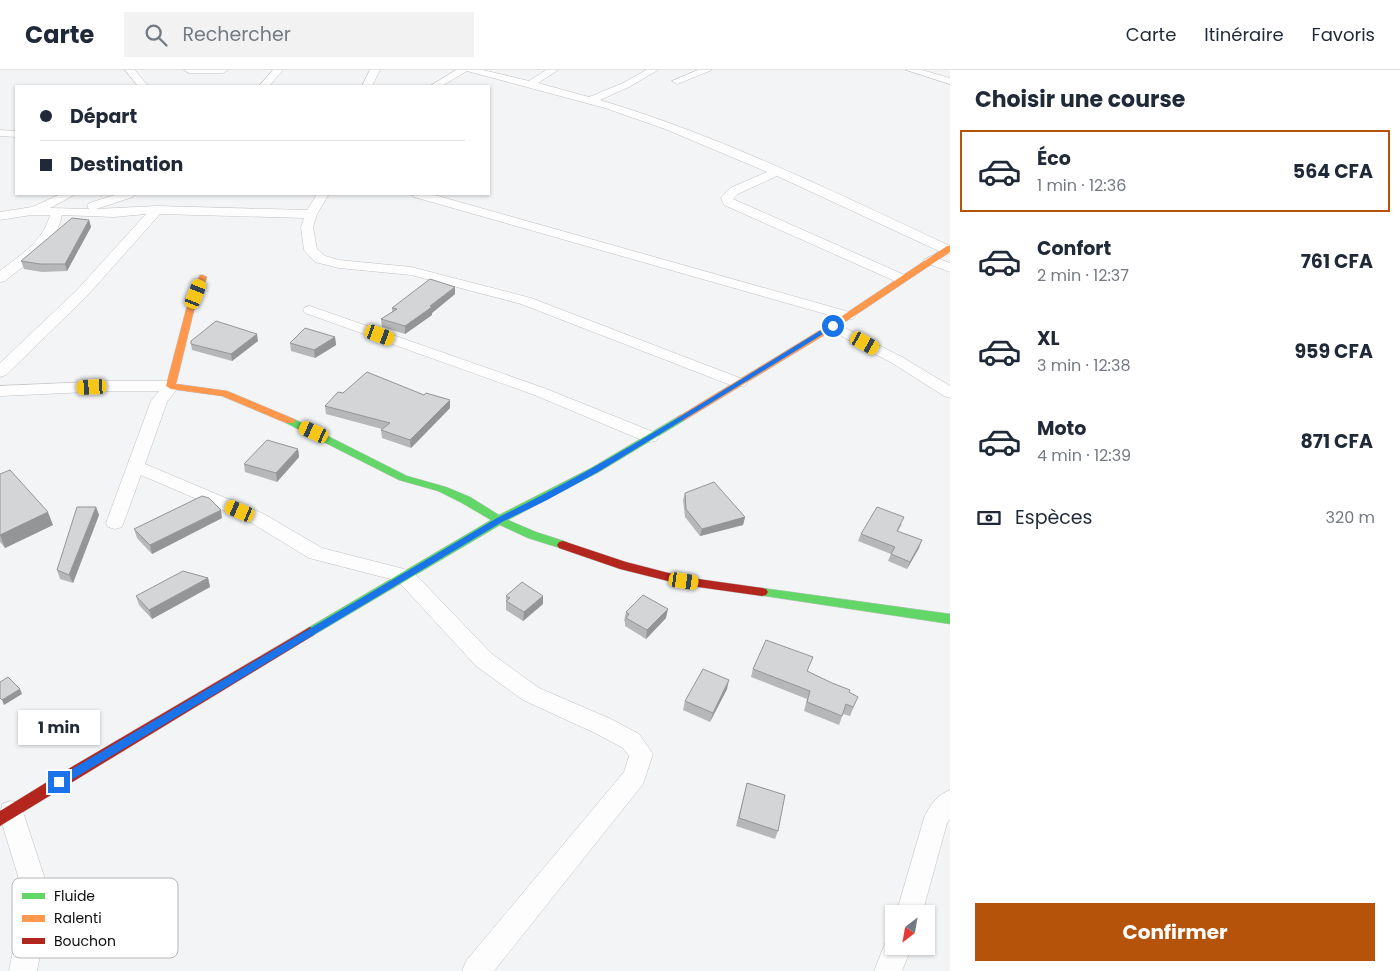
<!DOCTYPE html>
<html lang="fr">
<meta charset="utf-8">
<style>
body{margin:0;font-family:Poppins,sans-serif;background:#f2f2f3;color:#1f2937;height:100vh;display:flex;flex-direction:column;font-size:19px;white-space:nowrap}
*{box-sizing:border-box;margin:0}
p{font-size:16px;color:#747a83}
.icon{flex:none;width:28px;height:28px;fill:none;stroke:currentColor;stroke-width:2;stroke-linecap:round;stroke-linejoin:round}
.map{position:relative;flex:1;overflow:hidden}
.drawer{display:flex;flex-direction:column;background:#fff;width:450px}
.drawer>*{flex:none}
.guide{position:absolute;left:15px;top:15px;width:475px;height:110px;border-radius:0px;box-shadow:0 1px 4px #0004;display:grid;align-content:center;height:110px;padding:0 25px;background:#fff}
.needle{width:32px;rotate:211deg}
.buttons{position:absolute;left:885px;top:835px;display:grid;gap:10px}
.buttons a{display:grid;place-items:center;width:50px;height:50px;border-radius:0px;background:#fff;box-shadow:0 1px 4px #0004;font-size:25px}
.end{position:absolute;width:22px;height:22px;margin:-11px;border:6px solid #1a73e8;background:#fff;box-shadow:0 0 0 2px #fff}
.from{border-radius:50%}
.bubble{position:absolute;height:35px;border-radius:0px;background:#fff;box-shadow:0 1px 4px #0004;font-size:16px;font-weight:700;line-height:35px;text-align:center}
.car{position:absolute;width:15px;height:30px;margin:-15px -8px;border-radius:6px;box-shadow:0 0 4px 1px #0007;background:linear-gradient(#f5c518 24%,#345 0 40%,#f5c518 0 76%,#345 0 86%,#f5c518 0)}
.guide b{display:flex;align-items:center;gap:18px;height:48px;font-size:19px}
.guide b+b{border-top:1px solid #e0e1e3}
.guide i{width:12px;height:12px;background:#1f2937}
ul{padding:0;list-style:none}
li{display:flex;align-items:center;gap:15px;height:82px;margin:0 10px 8px;padding:0 15px;border:2px solid transparent;border-radius:0px}
li div{flex:1}
li b{display:block;font-size:19px}
li em{font-style:normal;font-weight:700}
li.selected{border-color:#b45309}
li>.icon{width:45px;height:45px;stroke-width:1.5}
h2{padding:0 25px;font-size:22px;line-height:60px}
.pay{display:flex;align-items:center;gap:12px;height:55px;padding:0 25px;font-size:19px}
.pay p{margin-inline-start:auto}
.cta{display:flex;gap:10px;margin-top:auto;padding:10px 25px}
.cta a{flex:1;height:58px;border-radius:0px;background:#b45309;color:#fff;font-size:20px;font-weight:700;line-height:58px;text-align:center}
header{display:flex;align-items:center;gap:30px;box-sizing:border-box;height:70px;padding:0 25px;background:#fff;border-bottom:1px solid #e0e1e3}
header strong{font-size:24px}
nav{display:flex;gap:28px;margin-inline-start:auto;font-size:18px}
.search{width:350px;height:45px;background:#f2f2f3;display:flex;align-items:center;gap:12px;box-sizing:border-box;padding:0 18px;border-radius:0px;color:#747a83;font-size:19px}
main{display:flex;flex:1;min-height:0}
.map>svg:first-child{display:block}
.lines{fill:none;stroke-linecap:round;stroke-linejoin:round}
.street-casing{stroke:#c1c1c3;stroke-width:1}
.fast-casing{stroke:#c1c1c3;stroke-width:1}
.slow-casing{stroke:#c1c1c3;stroke-width:1}
.jam-casing{stroke:#c1c1c3;stroke-width:1}
.street{fill:#fdfdfe;fill-rule:evenodd}
.fast{fill:#63d668;fill-rule:evenodd}
.slow{fill:#ff974d;fill-rule:evenodd}
.jam{fill:#b3261e;fill-rule:evenodd}
.wall{fill:#b6b7b9}
.shaded-wall{fill:#949596}
.building{fill:#d4d5d7;stroke:#949596}
.route{fill:#1a73e8}
.key{fill:#fff;stroke:#b6b6b7;stroke-width:1}
.key-label{font-size:14px;fill:#0c0d0e}
</style>
<header>
<strong>Carte</strong>
<div class="search"><svg class="icon" aria-label="search" viewBox="0 0 24 24"><circle cx="10" cy="10" r="6"/><path d="M15 15l6 6"/></svg>Rechercher</div>
<nav><a>Carte</a><a>Itinéraire</a><a>Favoris</a></nav>
</header>
<main>
<div class="map">
<svg width="950" height="901" viewBox="0 0 950 901">
<rect width="100%" height="100%" fill="#f3f4f6"/>
<g class="lines">
<defs>
<g id="street">
<path d="M125,0H135L148,16H138Z"/>
<path d="M184,0H228L223,3H189Z"/>
<path d="M273,0H283L269,16H259Z"/>
<path d="M370,0H380L372,16H362Z"/>
<path d="M456,0H483L529,11L546,0H558L538,13L589,27L623,13L646,0H658L629,17L600,30C721,66 836,123 950,176V183H943L777,106L738,124L733,129L907,206L909,209L902,213L897,212L724,135L721,128L730,118L767,102L665,59L605,38L467,1L442,16H430Z"/>
<path d="M698,0H712L680,13L677,14L672,11Z"/>
<path d="M906,0H922L950,8V14Z"/>
<path d="M0,60L16,61V67L0,66Z"/>
<path d="M61,124H76L50,138L89,139L87,136L89,133L118,124H135L133,127L96,139L157,136L307,140L317,124H329L317,144L313,157L317,179L325,186L339,190L411,197L531,228L745,310L747,313L745,316H733L521,234L411,205L339,198L315,192L304,180L301,157L304,148L160,144L87,226L6,305L0,307V293L77,220L146,144L114,147L62,145C56,176 28,192 5,211L0,212V201C20,185 43,172 50,145H31L0,150V142L32,137Z"/>
<path d="M412,124H431L853,243L855,246L853,249H843L414,127Z"/>
<path d="M931,186L950,193V202L926,193L924,190Z"/>
<path d="M310,236L544,318L656,363L659,367L656,371L650,372L644,371L532,324L305,243L303,240L305,237Z"/>
<path d="M833,252L902,287L950,316V328L944,326L892,293L828,259L826,256L828,253Z"/>
<path d="M110,311H171L177,313L179,316L167,332L145,394L264,444L322,478L412,501L492,584L539,618L611,649L639,664L653,684L643,714L494,901H462L466,891L624,702L629,686L623,678L595,663L523,630L476,596L398,511L309,488L250,452L141,405L122,457L115,459L108,457L106,453L151,331L159,321H110L0,326V316Z"/>
<path d="M950,720V749L947,753L922,844H896L924,748C929,736 937,725 950,720Z"/>
<path d="M11,731L20,734L23,742L44,806L43,870L37,901H9L15,870L18,806L0,747L2,734Z"/>
<path d="M894,864V876H912L902,901H874L888,866Z"/>
</g>
<g id="fast">
<path d="M681,345L686,348L685,350L599,402L508,450L536,462L567,472L569,475L567,478L563,479L528,468L500,455L314,565H306L304,562L306,559L491,450L462,433L438,421L399,410L286,353L285,351L286,349H294L407,406L446,417L470,427L499,445L591,398Z"/>
<path d="M762,518L950,544V554L758,525L756,522L758,519Z"/>
</g>
<g id="slow">
<path d="M947,176H950V182L836,258L685,350L681,351L676,348L830,254Z"/>
<path d="M200,205H203L207,207L194,240L176,314L227,321L294,349L295,351L294,353H286L222,326L171,319L166,316L186,240Z"/>
</g>
<g id="jam">
<path d="M563,471L626,492L684,507L762,518L766,519L768,522L766,525L762,526L684,515L620,499L559,478L557,475L559,472Z"/>
<path d="M310,557L314,559L316,562L314,565L0,756V741L70,698Z"/>
</g>
</defs>
<use href="#street" class="street-casing"/>
<use href="#fast" class="fast-casing"/>
<use href="#slow" class="slow-casing"/>
<use href="#jam" class="jam-casing"/>
<use href="#street" class="street"/>
<use href="#fast" class="fast"/>
<use href="#slow" class="slow"/>
<use href="#jam" class="jam"/>
</g>
<g class="wall">
<path d="M89,150L91,157L67,201L42,202L24,199L21,191Z"/>
<path d="M455,224L432,243V245L405,264L382,257L381,249L392,242V238Z"/>
<path d="M335,267L336,275L315,288L291,281L290,273Z"/>
<path d="M258,271L232,291L192,280L191,274Z"/>
<path d="M343,323L450,338L411,378L382,368L381,360L382,359L326,344L325,336Z"/>
<path d="M298,379L299,387L277,412L245,402L244,394Z"/>
<path d="M0,404L53,455L5,478L0,472Z"/>
<path d="M685,423L745,447L743,455L700,466L685,447L683,430Z"/>
<path d="M96,437L99,445L73,513L60,509L57,500Z"/>
<path d="M222,448L152,484L137,468L134,459Z"/>
<path d="M902,454L898,461L919,478L907,499L888,491L891,484L858,471L861,464Z"/>
<path d="M208,508L210,517L152,549L139,535L136,526Z"/>
<path d="M506,526H543V534L523,551L506,540Z"/>
<path d="M626,542L666,548L646,569L625,556V551H624Z"/>
<path d="M753,599L808,601L858,627L850,646L843,644L839,655L804,641L807,629L751,607Z"/>
<path d="M727,619L710,652L683,640L685,631Z"/>
<path d="M747,713L778,761L775,769L736,756Z"/>
</g>
<g class="shaded-wall">
<path d="M89,150L91,157L67,201L65,194Z"/>
<path d="M455,217V224L432,243V245L405,264V256Z"/>
<path d="M257,264L258,271L232,291L231,284Z"/>
<path d="M335,267L336,275L315,288L314,280Z"/>
<path d="M450,330V338L411,378L410,370Z"/>
<path d="M298,379L299,387L277,412L276,403Z"/>
<path d="M96,437L99,445L73,513L69,505Z"/>
<path d="M221,440L222,448L152,484L150,475Z"/>
<path d="M48,442L53,455L5,478L0,465Z"/>
<path d="M745,447L743,455L700,466L702,459Z"/>
<path d="M922,470L919,478L907,499L910,492Z"/>
<path d="M208,508L210,517L152,549L149,540Z"/>
<path d="M543,526V534L523,551L524,542Z"/>
<path d="M668,539L666,548L646,569L647,560Z"/>
<path d="M729,610L727,619L710,652L713,643Z"/>
<path d="M20,619L22,624L4,635L2,630Z"/>
</g>
<g class="building">
<path d="M72,148L89,150L65,194H40L21,191Z"/>
<path d="M430,209L455,217L430,236L432,237L405,256L381,249L397,239L392,238Z"/>
<path d="M216,251L257,264L231,284L191,274V271Z"/>
<path d="M305,258L335,267L314,280L290,273Z"/>
<path d="M367,302L424,325L426,323L450,330L410,370L381,360L390,353L325,336L338,322L343,323Z"/>
<path d="M267,370L298,379L276,403L244,394Z"/>
<path d="M10,400L48,442L0,465V404Z"/>
<path d="M714,412L745,447L702,459L686,439L685,423Z"/>
<path d="M202,426L209,428L221,440L150,475L134,459Z"/>
<path d="M77,437H96L69,505L57,500Z"/>
<path d="M877,437L904,447L897,461L922,470L910,492L891,484L895,477L861,464Z"/>
<path d="M183,501L208,508L149,540L136,526Z"/>
<path d="M522,512L543,526L524,542L506,531L510,528L506,526Z"/>
<path d="M643,525L668,539L647,560L626,548L629,544L626,542Z"/>
<path d="M766,570L813,587L807,601L832,613L850,620L849,622L858,627L853,637L846,634L842,646L807,632L810,621L753,599Z"/>
<path d="M703,599L729,610L713,643L685,631Z"/>
<path d="M8,607L20,619L2,630L0,628V612Z"/>
<path d="M747,713L785,725L778,761L739,748Z"/>
</g>
<path class="route" d="M831,254L836,256L598,402L547,430L502,452L63,715H55L54,712L55,709L497,448C612,392 721,321 831,254Z"/>
<rect x="12" y="808" width="166" height="80" rx="8" class="key"/>
<rect x="22" y="823" width="23" height="6" fill="#63d668"/>
<rect x="22" y="845" width="23" height="7" fill="#ff974d"/>
<rect x="22" y="868" width="23" height="6" fill="#b3261e"/>
<g class="key-label">
<text x="54" y="831">Fluide</text>
<text x="54" y="853">Ralenti</text>
<text x="54" y="876">Bouchon</text>
</g>
</svg>
<div class="buttons">
<a><svg class="needle" viewBox="-14 -14 28 28"><path d="M0-13l5 13h-10z" fill="#e53935"/><path d="M0 13l5-13h-10z" fill="#747a83"/></svg></a>
</div>
<i class="end from" style="left:833px;top:256px"></i>
<i class="end" style="left:59px;top:712px"></i>
<div class="bubble" style="left:18px;top:640px;width:82px">1 min</div>
<i class="car" style="left:196px;top:224px;rotate:22deg"></i>
<i class="car" style="left:380px;top:265px;rotate:110deg"></i>
<i class="car" style="left:865px;top:273px;rotate:119deg"></i>
<i class="car" style="left:92px;top:317px;rotate:267deg"></i>
<i class="car" style="left:314px;top:362px;rotate:294deg"></i>
<i class="car" style="left:240px;top:441px;rotate:293deg"></i>
<i class="car" style="left:684px;top:511px;rotate:98deg"></i>
<div class="guide">
<b><i class="from"></i>Départ</b>
<b><i></i>Destination</b>
</div>
</div>
<section class="drawer">
<h2>Choisir une course</h2>
<ul>
<li class="selected"><svg class="icon" aria-label="car" viewBox="0 0 24 24"><path d="M5 17H2v-5l4-1 3-4h7l3 4 3 1v5h-3M9 17h6M6 11h13"/><circle cx="7" cy="17" r="2"/><circle cx="17" cy="17" r="2"/></svg><div><b>Éco</b><p>1 min · 12:36</p></div><em>564 CFA</em></li>
<li><svg class="icon" aria-label="car" viewBox="0 0 24 24"><path d="M5 17H2v-5l4-1 3-4h7l3 4 3 1v5h-3M9 17h6M6 11h13"/><circle cx="7" cy="17" r="2"/><circle cx="17" cy="17" r="2"/></svg><div><b>Confort</b><p>2 min · 12:37</p></div><em>761 CFA</em></li>
<li><svg class="icon" aria-label="car" viewBox="0 0 24 24"><path d="M5 17H2v-5l4-1 3-4h7l3 4 3 1v5h-3M9 17h6M6 11h13"/><circle cx="7" cy="17" r="2"/><circle cx="17" cy="17" r="2"/></svg><div><b>XL</b><p>3 min · 12:38</p></div><em>959 CFA</em></li>
<li><svg class="icon" aria-label="car" viewBox="0 0 24 24"><path d="M5 17H2v-5l4-1 3-4h7l3 4 3 1v5h-3M9 17h6M6 11h13"/><circle cx="7" cy="17" r="2"/><circle cx="17" cy="17" r="2"/></svg><div><b>Moto</b><p>4 min · 12:39</p></div><em>871 CFA</em></li>
</ul>
<div class="pay"><svg class="icon" aria-label="cash" viewBox="0 0 24 24"><path d="M3 7h18v10H3z"/><circle cx="12" cy="12" r="2"/></svg>Espèces<p>320 m</p></div>
<div class="cta"><a>Confirmer</a></div>
</section>
</main>
